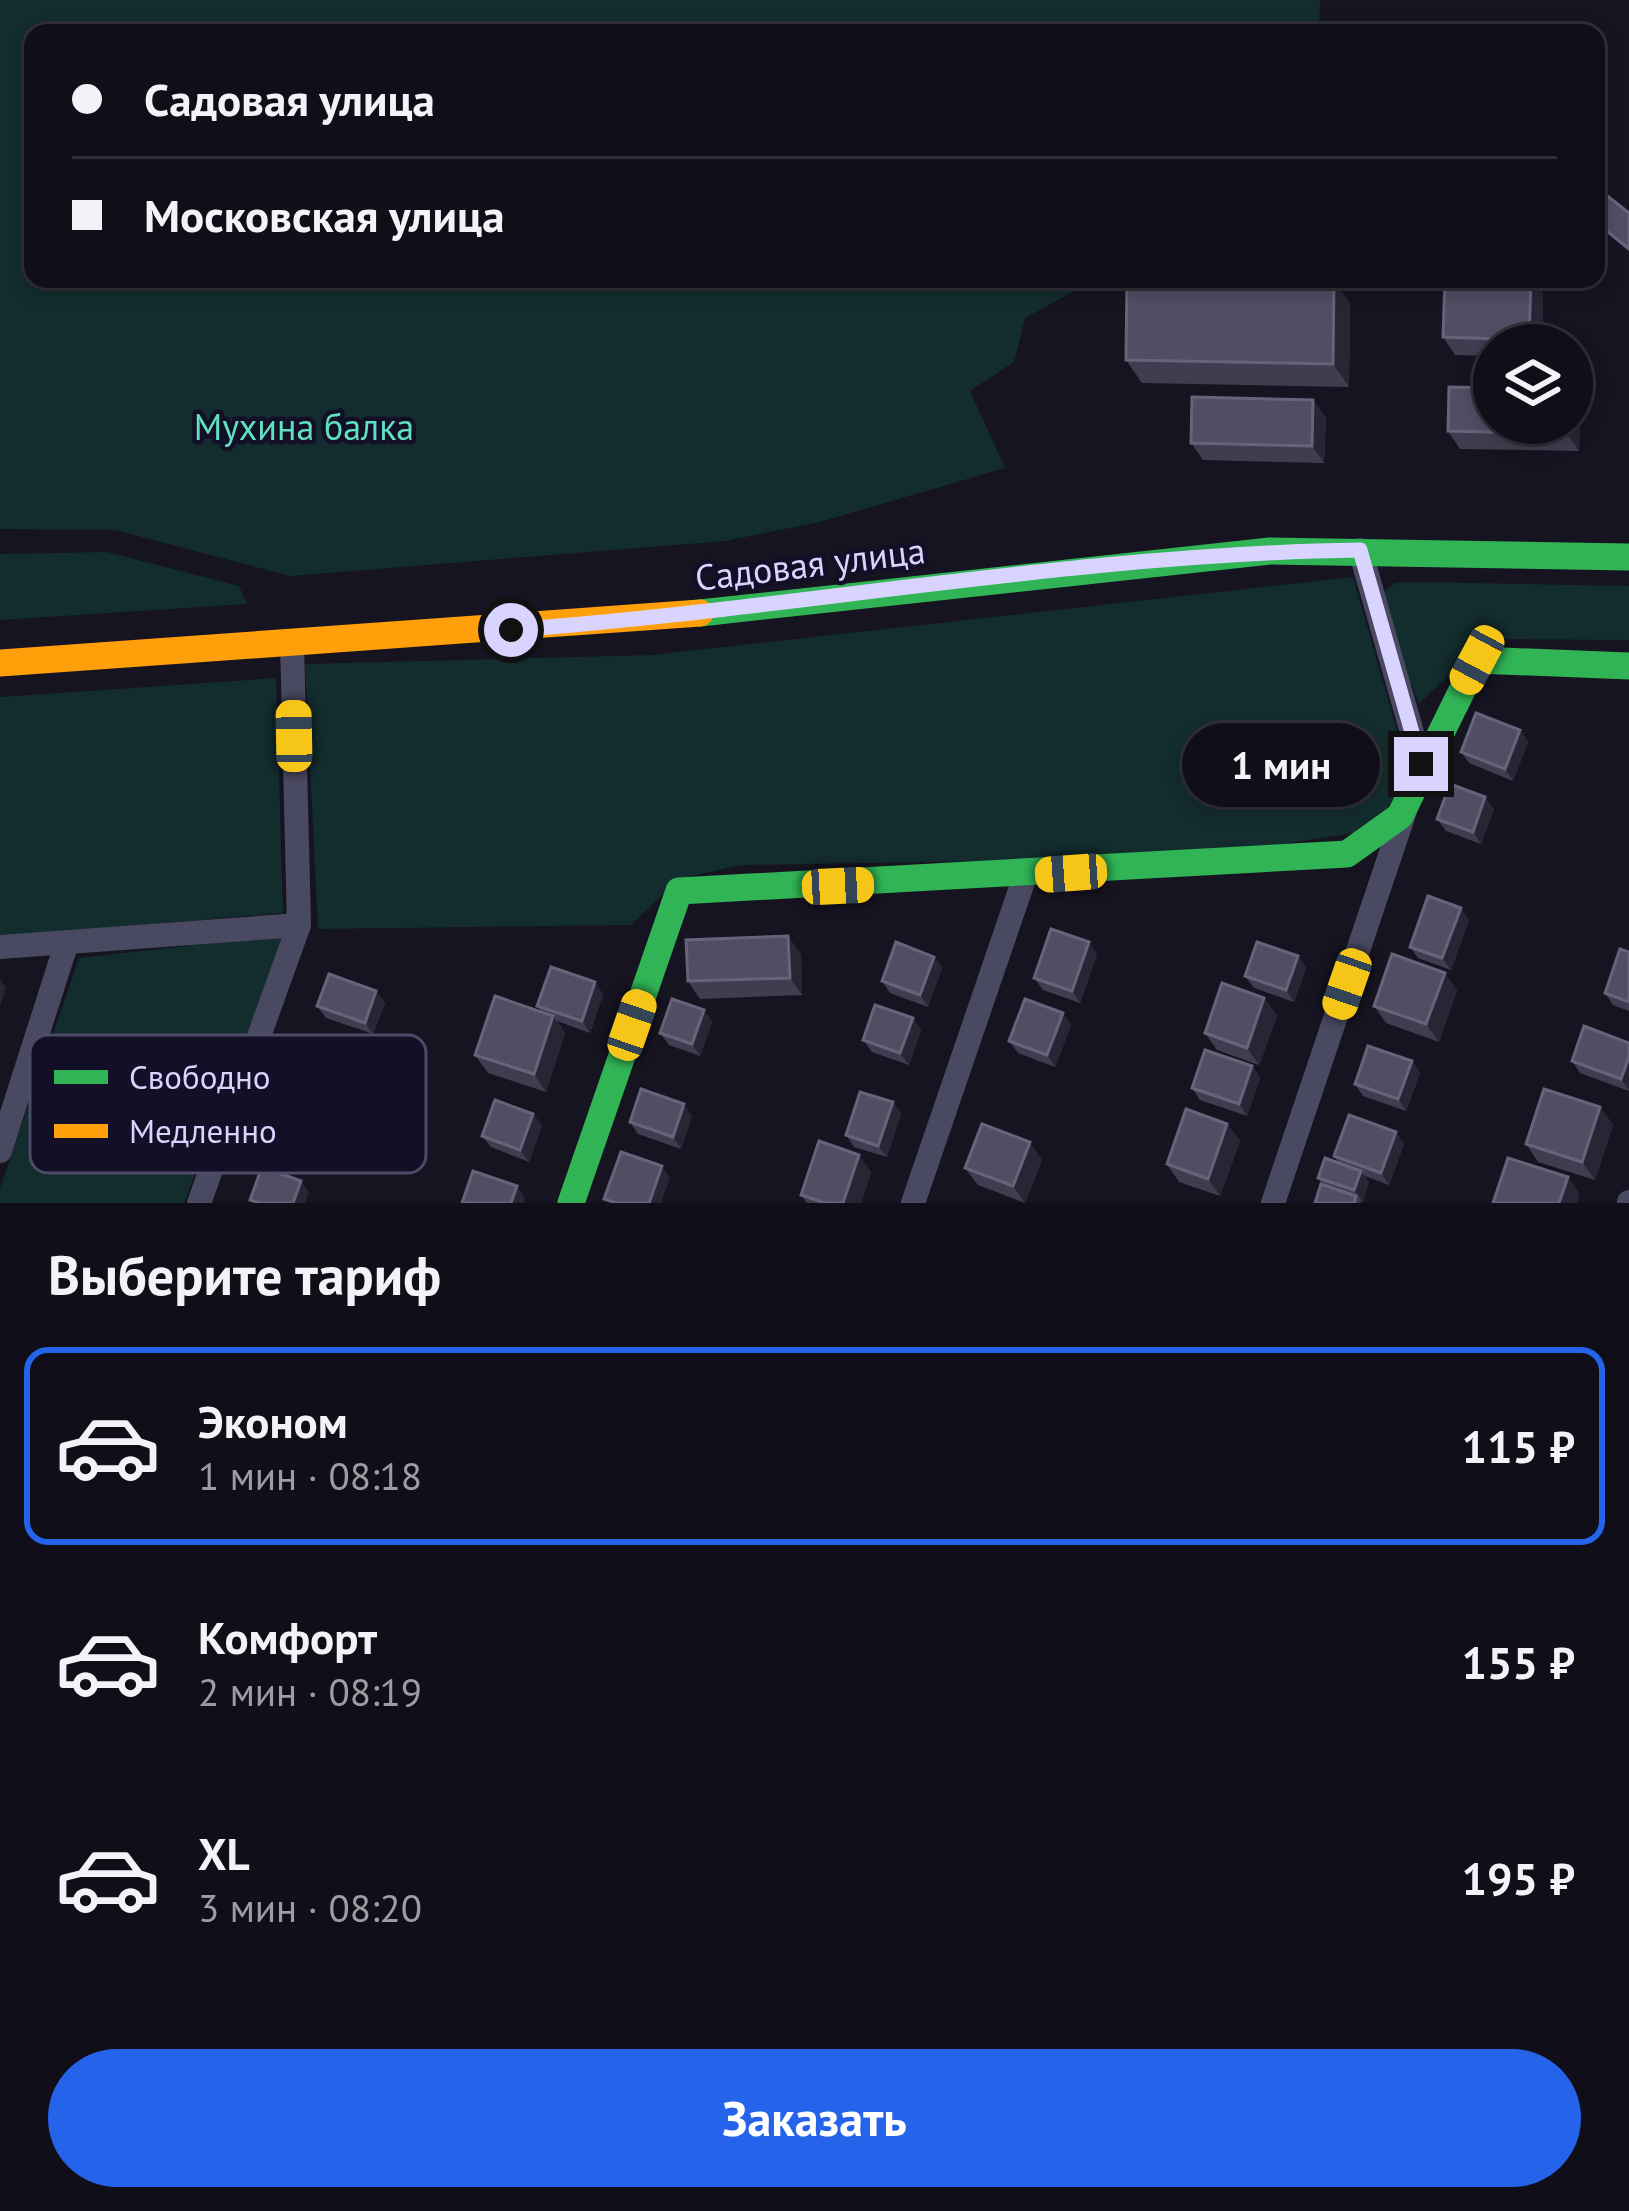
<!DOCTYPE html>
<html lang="ru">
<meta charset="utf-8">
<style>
body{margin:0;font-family:"PT Sans",sans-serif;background:#1e1d26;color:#f1f3f6;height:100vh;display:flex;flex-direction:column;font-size:45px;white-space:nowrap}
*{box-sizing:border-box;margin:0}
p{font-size:39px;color:#9c9ca2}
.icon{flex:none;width:66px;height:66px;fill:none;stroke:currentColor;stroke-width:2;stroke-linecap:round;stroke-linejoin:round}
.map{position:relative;height:1203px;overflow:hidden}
.sheet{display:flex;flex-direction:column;background:#100f19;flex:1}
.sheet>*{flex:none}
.top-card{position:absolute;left:24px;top:24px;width:1581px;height:264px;border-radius:24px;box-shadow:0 6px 18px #0003,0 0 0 3px #302f38;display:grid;align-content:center;height:264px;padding:0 48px;background:#100f19}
.fabs{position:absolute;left:1473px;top:324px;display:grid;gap:24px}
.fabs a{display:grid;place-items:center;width:120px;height:120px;border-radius:50%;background:#100f19;box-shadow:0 6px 18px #0003,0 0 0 3px #302f38;font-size:60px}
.end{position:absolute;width:54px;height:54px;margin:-27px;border:15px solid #d9d4ff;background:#111;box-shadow:0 0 0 6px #111}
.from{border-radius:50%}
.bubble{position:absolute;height:84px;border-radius:42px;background:#100f19;box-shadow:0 6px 18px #0003,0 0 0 3px #302f38;font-size:39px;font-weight:600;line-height:84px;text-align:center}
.car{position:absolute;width:36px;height:72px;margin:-36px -18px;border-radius:15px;box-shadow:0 0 9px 3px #0007;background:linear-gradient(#f5c518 24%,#345 0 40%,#f5c518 0 76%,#345 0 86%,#f5c518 0)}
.top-card b{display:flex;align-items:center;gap:42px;height:114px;font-size:45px}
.top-card b+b{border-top:3px solid #302f38}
.top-card i{width:30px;height:30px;background:#f1f3f6}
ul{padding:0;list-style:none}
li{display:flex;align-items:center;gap:36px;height:198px;margin:0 24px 18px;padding:0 24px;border:6px solid transparent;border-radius:24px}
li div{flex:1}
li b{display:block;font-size:45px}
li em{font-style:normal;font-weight:600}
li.on{border-color:#2563eb}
li>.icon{width:108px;height:108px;stroke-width:1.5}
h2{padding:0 48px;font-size:54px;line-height:144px}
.cta{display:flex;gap:24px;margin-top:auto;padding:24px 48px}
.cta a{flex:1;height:138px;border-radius:72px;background:#2563eb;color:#fff;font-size:48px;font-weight:600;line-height:138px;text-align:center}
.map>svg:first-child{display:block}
.green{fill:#132c2d}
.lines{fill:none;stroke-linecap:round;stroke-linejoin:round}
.street{stroke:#4a4962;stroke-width:24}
.fast{stroke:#30b455;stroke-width:27}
.slow{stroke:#ff9f0a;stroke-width:27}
.wall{fill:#403d50}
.shaded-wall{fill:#282635}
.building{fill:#504e63;stroke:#66637b;stroke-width:3}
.route{stroke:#d9d4ff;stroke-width:15}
.labels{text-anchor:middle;stroke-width:9;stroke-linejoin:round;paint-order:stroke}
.park-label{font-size:36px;fill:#5fe0c0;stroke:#130f26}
.street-label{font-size:36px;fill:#d9d4ff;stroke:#130f26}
.key{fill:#130f26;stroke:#4e4a67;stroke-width:3}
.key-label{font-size:33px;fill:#d9d4ff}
</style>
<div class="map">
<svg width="1629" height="1203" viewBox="0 0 1629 1203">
<rect width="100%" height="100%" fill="#161421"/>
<g class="green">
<path d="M0,0H1320L1319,33H33V279H1096L1025,318L1014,362L970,391L1005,468L820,522L725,541L290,576L115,530L0,529Z"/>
<path d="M107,552L239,586L247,604L0,620V554Z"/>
<path d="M1353,577L1409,772L1387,812L1354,833L1237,851L1115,859L741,865L679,879L631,925L318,929L305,664L652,655Z"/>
<path d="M1419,582L1629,586V640L1497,639L1463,661L1419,704L1378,596L1395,583Z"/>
<path d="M276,678L283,913L0,937V697Z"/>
<path d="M284,935L184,1203H0V1188L79,958Z"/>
</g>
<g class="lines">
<g class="street">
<path d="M1360,550L1421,764L1418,773"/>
<path d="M0,947L299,925"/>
<path d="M0,1151L66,945"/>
<path d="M199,1203L299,925L292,642"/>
<path d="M913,1203L1025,876"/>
<path d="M1273,1203L1405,811"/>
<path d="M1629,1203V1202"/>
</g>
<g class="fast">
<path d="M700,613L1270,551L1629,557"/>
<path d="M571,1203L679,891L1347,854L1400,816L1477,660L1629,666"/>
</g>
<path class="slow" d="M0,663L700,613"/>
</g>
<g class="wall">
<path d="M1596,187L1629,213V251L1596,224Z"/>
<path d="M1334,281L1350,303L1349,387L1142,383L1126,360Z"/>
<path d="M1543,293L1542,345H1494V356L1455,355L1443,337Z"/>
<path d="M1313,400L1326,418L1324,463L1203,460L1191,443Z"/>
<path d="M1580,407L1579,451L1460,449L1448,431Z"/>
<path d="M1520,730L1528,742L1513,781L1469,763L1461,752Z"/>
<path d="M1494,809L1481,844L1446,831L1437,819Z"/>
<path d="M1469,920L1451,970L1418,958L1410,947Z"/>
<path d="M1629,952V1011L1613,1005L1605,993Z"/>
<path d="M801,954L802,995L700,999L688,981Z"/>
<path d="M1097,954L1080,1003L1043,990L1034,978Z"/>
<path d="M1298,956L1306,968L1294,1002L1254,988L1245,976Z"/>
<path d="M934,957L942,968L928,1007L890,993L882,981Z"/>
<path d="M1457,990L1439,1042L1386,1023L1374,1006Z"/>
<path d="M376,991L385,1003L373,1034L326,1018L317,1006Z"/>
<path d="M603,994L590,1033L557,1021L565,1033L546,1092L488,1073L475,1055L542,1012L537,1006Z"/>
<path d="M1264,998L1277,1016L1259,1065L1217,1050L1205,1033Z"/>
<path d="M704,1010L712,1022L700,1056L669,1045L660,1033Z"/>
<path d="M1071,1025L1055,1067L1018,1053L1009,1041Z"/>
<path d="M921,1030L909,1065L872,1052L863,1040Z"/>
<path d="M1629,1043V1091L1580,1073L1572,1061Z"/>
<path d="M1412,1061L1420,1073L1406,1111L1363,1096L1355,1084Z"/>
<path d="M357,1066L343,1105L307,1092L299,1080Z"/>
<path d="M1252,1066L1260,1078L1247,1116L1200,1100L1192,1088Z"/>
<path d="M893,1102L901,1114L887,1157L854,1147L846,1135Z"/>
<path d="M1600,1107L1613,1125L1595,1180L1538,1162L1526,1144Z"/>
<path d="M533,1114L542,1126L529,1162L491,1147L482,1136Z"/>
<path d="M692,1116L681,1149L638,1134L630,1122Z"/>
<path d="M1227,1124L1240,1141L1220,1196L1179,1182L1167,1164Z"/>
<path d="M370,1130L355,1173L313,1158L305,1146Z"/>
<path d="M1404,1144L1389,1185L1365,1176L1369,1182L1363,1202L1359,1201L1361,1203H1354L1323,1185L1318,1178L1339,1163L1334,1156Z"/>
<path d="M1042,1160L1025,1203L978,1185L965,1168Z"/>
<path d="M871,1172L861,1203H807L801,1195Z"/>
</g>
<g class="shaded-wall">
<path d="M1531,279H1533L1543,293L1542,345H1532L1529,340Z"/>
<path d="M1334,281L1350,303L1349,387L1333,364Z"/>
<path d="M1572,396L1580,407L1579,451L1567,434V423H1572Z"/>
<path d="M1313,400L1326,418L1324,463L1312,446Z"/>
<path d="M1520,730L1528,742L1513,781L1505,769Z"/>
<path d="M1485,797L1494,809L1481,844L1473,832Z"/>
<path d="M1461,908L1469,920L1451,970L1442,958Z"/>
<path d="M788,936L801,954L802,995L790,978Z"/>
<path d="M1089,942L1097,954L1080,1003L1072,991Z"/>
<path d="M1298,956L1306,968L1294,1002L1286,990Z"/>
<path d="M934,957L942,968L928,1007L920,995Z"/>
<path d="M1445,973L1457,990L1439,1042L1426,1024Z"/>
<path d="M0,979L6,988L0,1006Z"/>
<path d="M595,982L603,994L590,1033L582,1021Z"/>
<path d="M376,991L385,1003L373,1034L365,1023Z"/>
<path d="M1264,998L1277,1016L1259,1065L1247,1048Z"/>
<path d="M704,1010L712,1022L700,1056L692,1044Z"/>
<path d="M1063,1013L1071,1025L1055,1067L1047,1055Z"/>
<path d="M553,1016L565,1033L546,1092L534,1074Z"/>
<path d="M913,1018L921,1030L909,1065L900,1053Z"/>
<path d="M349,1054L357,1066L343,1105L335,1093Z"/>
<path d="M1629,1057V1090L1621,1079Z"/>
<path d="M1412,1061L1420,1073L1406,1111L1398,1099Z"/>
<path d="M1252,1066L1260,1078L1247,1116L1239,1104Z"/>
<path d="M893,1102L901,1114L887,1157L878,1146Z"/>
<path d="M684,1104L692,1116L681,1149L673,1137Z"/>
<path d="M1600,1107L1613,1125L1595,1180L1582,1162Z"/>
<path d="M533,1114L542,1126L529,1162L520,1150Z"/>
<path d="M361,1118L370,1130L355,1173L347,1161Z"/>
<path d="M1227,1124L1240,1141L1220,1196L1208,1179Z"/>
<path d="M1396,1132L1404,1144L1389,1185L1381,1173Z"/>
<path d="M1030,1142L1042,1160L1025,1203L1013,1186Z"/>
<path d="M859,1155L871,1172L861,1203H843Z"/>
<path d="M662,1166L670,1178L661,1203H649Z"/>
<path d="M1361,1171L1369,1182L1363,1202L1354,1190Z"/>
<path d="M1568,1177L1580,1194L1577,1203H1559Z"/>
<path d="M301,1181L309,1192L305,1203H293Z"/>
<path d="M517,1186L525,1198L524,1203H511Z"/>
</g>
<g class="building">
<path d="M1596,187L1629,213V249L1596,222Z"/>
<path d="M1127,279L1334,281L1333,364L1126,360Z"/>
<path d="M1445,279H1531L1529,340L1443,337Z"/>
<path d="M1449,387L1494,388V423H1567V434L1448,431Z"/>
<path d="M1192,397L1313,400L1312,446L1191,443Z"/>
<path d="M1476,713L1520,730L1505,769L1461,752Z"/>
<path d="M1450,784L1485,797L1473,832L1437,819Z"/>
<path d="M1428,896L1461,908L1442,958L1410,947Z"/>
<path d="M1051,929L1089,942L1072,991L1034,978Z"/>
<path d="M788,936L790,978L688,981L686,940Z"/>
<path d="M896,942L934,957L920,995L882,981Z"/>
<path d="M1257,942L1298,956L1286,990L1245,976Z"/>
<path d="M1620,949L1629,952V1002L1605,993Z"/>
<path d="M1392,954L1445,973L1426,1024L1374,1006Z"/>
<path d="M551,967L595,982L582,1021L537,1006Z"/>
<path d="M329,974L376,991L365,1023L317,1006Z"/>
<path d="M1222,983L1264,998L1247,1048L1205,1033Z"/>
<path d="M495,996L553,1016L534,1074L475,1055Z"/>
<path d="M672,999L704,1010L692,1044L660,1033Z"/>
<path d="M1025,999L1063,1013L1047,1055L1009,1041Z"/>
<path d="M875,1005L913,1018L900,1053L863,1040Z"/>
<path d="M1584,1026L1629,1043V1057L1621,1079L1572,1061Z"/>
<path d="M1368,1046L1412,1061L1398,1099L1355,1084Z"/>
<path d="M1205,1050L1252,1066L1239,1104L1192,1088Z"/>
<path d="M641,1089L684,1104L673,1137L630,1122Z"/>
<path d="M1544,1089L1600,1107L1582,1162L1526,1144Z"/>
<path d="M860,1092L893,1102L878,1146L846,1135Z"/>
<path d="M495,1100L533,1114L520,1150L482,1136Z"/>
<path d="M1186,1109L1227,1124L1208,1179L1167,1164Z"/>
<path d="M1349,1115L1396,1132L1381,1173L1334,1156Z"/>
<path d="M982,1124L1030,1142L1013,1186L965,1168Z"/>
<path d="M819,1141L859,1155L843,1203H825L801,1195Z"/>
<path d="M621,1152L662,1166L649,1203H616L604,1199Z"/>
<path d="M1325,1158L1361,1171L1354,1190L1318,1178Z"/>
<path d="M1508,1158L1568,1177L1559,1203H1493Z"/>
<path d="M262,1167L301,1181L293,1203H260L250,1200Z"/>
<path d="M473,1171L517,1186L511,1203H462Z"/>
<path d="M1321,1184L1356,1196L1354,1203H1315Z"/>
</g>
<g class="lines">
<path class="route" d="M511,630C794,609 1076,554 1360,550L1421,764"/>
</g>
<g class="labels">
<g class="park-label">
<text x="304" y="440">Мухина балка</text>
</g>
<g class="street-label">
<text transform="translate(810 564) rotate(-7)" y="13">Садовая улица</text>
</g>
</g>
<rect x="30" y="1035" width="396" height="138" rx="18" class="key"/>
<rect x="54" y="1070" width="54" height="14" fill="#30b455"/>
<rect x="54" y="1124" width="54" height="14" fill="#ff9f0a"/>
<g class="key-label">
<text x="129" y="1089">Свободно</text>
<text x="129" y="1143">Медленно</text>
</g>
</svg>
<div class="fabs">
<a><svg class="icon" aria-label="layers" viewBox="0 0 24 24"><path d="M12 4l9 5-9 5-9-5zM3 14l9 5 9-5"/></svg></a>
</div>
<i class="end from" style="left:511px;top:630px"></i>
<i class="end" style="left:1421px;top:764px"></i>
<div class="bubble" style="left:1182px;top:723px;width:198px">1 мин</div>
<i class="car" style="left:1477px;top:660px;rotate:208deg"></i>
<i class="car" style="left:294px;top:736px;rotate:359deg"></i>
<i class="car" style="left:1071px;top:873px;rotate:266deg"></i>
<i class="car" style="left:838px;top:886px;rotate:87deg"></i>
<i class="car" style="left:1347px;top:984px;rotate:199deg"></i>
<i class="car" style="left:632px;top:1025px;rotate:19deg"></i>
<div class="top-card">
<b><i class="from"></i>Садовая улица</b>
<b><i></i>Московская улица</b>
</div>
</div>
<section class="sheet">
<h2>Выберите тариф</h2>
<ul>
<li class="on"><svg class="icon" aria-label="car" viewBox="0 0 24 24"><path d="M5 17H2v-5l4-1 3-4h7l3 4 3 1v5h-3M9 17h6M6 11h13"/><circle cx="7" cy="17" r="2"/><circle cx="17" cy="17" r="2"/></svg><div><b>Эконом</b><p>1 мин · 08:18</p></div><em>115 ₽</em></li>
<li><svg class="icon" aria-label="car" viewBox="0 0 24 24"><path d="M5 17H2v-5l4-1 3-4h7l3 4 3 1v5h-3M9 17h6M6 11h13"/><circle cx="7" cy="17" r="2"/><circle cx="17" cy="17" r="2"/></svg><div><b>Комфорт</b><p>2 мин · 08:19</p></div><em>155 ₽</em></li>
<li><svg class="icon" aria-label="car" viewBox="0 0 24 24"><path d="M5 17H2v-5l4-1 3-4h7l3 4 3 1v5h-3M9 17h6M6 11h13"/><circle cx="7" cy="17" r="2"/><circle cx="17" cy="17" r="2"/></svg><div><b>XL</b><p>3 мин · 08:20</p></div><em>195 ₽</em></li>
</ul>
<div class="cta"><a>Заказать</a></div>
</section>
